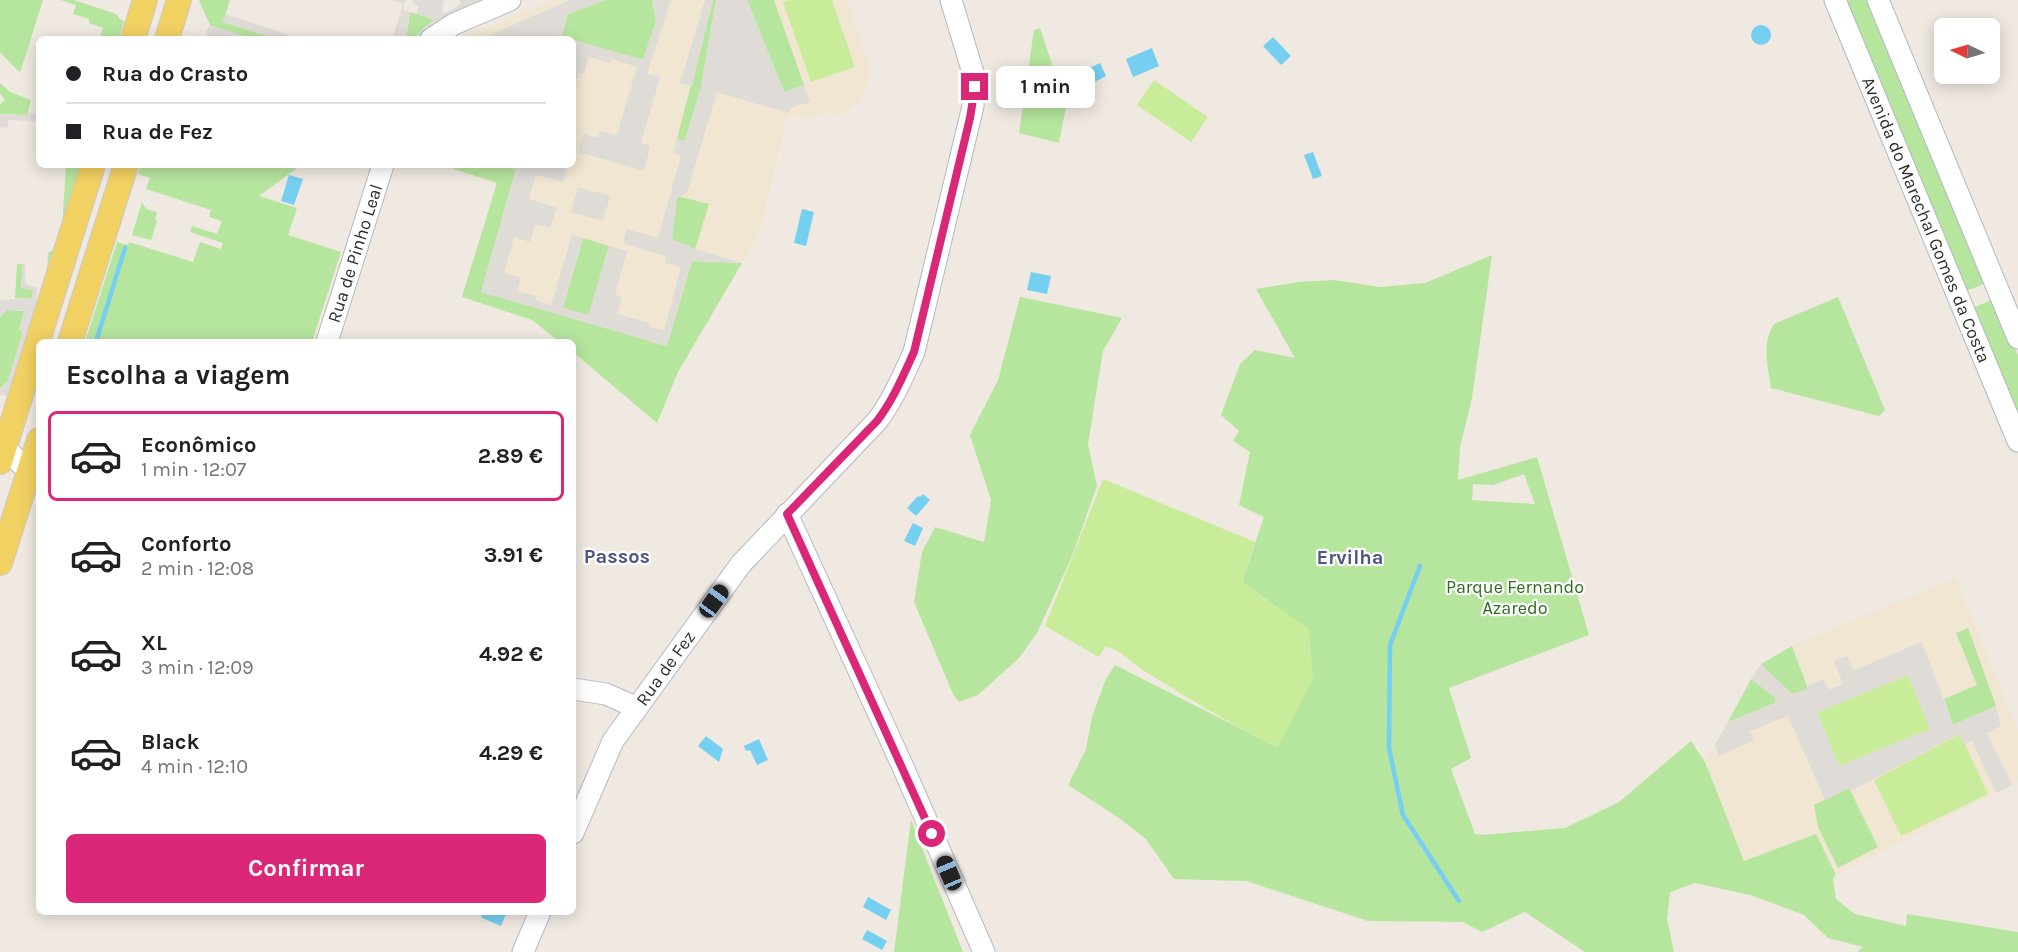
<!DOCTYPE html>
<html lang="pt">
<meta charset="utf-8">
<style>
body{margin:0;font-family:Karla,sans-serif;background:#f2f2f2;color:#202124;height:100vh;display:flex;flex-direction:column;font-size:22px;white-space:nowrap}
*{box-sizing:border-box;margin:0}
p{font-size:20px;color:#757577}
.icon{flex:none;width:33px;height:33px;fill:none;stroke:currentColor;stroke-width:2;stroke-linecap:round;stroke-linejoin:round}
.map{position:relative;flex:1;overflow:hidden}
.drawer{position:absolute;left:36px;top:339px;width:540px;height:576px;display:flex;flex-direction:column;background:#fff;border-radius:9px;box-shadow:0 3px 15px #0003}
.drawer>*{flex:none}
.banner{position:absolute;left:36px;top:36px;width:540px;height:132px;border-radius:9px;box-shadow:0 3px 15px #0003;display:grid;align-content:center;height:132px;padding:0 30px;background:#fff}
.needle{width:39px;rotate:275deg}
.buttons{position:absolute;left:1934px;top:18px;display:grid;gap:12px}
.buttons a{display:grid;place-items:center;width:66px;height:66px;border-radius:9px;background:#fff;box-shadow:0 3px 15px #0003;font-size:30px}
.end{position:absolute;width:27px;height:27px;margin:-14px;border:8px solid #db2777;background:#fff;box-shadow:0 0 0 3px #fff}
.from{border-radius:50%}
.bubble{position:absolute;height:42px;border-radius:9px;background:#fff;box-shadow:0 3px 15px #0003;font-size:20px;font-weight:700;line-height:42px;text-align:center}
.car{position:absolute;width:18px;height:36px;margin:-18px -9px;border-radius:8px;box-shadow:0 0 4px 2px #0007;background:linear-gradient(#222 24%,#8ab4d8 0 40%,#222 0 76%,#8ab4d8 0 86%,#222 0)}
.banner b{display:flex;align-items:center;gap:21px;height:57px;font-size:22px}
.banner b+b{border-top:2px solid #e0e0e0}
.banner i{width:15px;height:15px;background:#202124}
ul{padding:0;list-style:none}
li{display:flex;align-items:center;gap:18px;height:90px;margin:0 12px 9px;padding:0 18px;border:3px solid transparent;border-radius:9px}
li div{flex:1}
li b{display:block;font-size:22px}
li em{font-style:normal;font-weight:700}
li.active{border-color:#db2777}
li>.icon{width:54px;height:54px;stroke-width:1.5}
h2{padding:0 30px;font-size:27px;line-height:72px}
.primary-button{display:flex;gap:12px;margin-top:auto;padding:12px 30px}
.primary-button a{flex:1;height:69px;border-radius:9px;background:#db2777;color:#fff;font-size:24px;font-weight:700;line-height:69px;text-align:center}
.map>svg:first-child{display:block}
.education{fill:#f0e6d1}
.green{fill:#b6e59e;fill-rule:evenodd}
.pitch{fill:#c9ec9a}
.plaza{fill:#dfdcd8;fill-rule:evenodd}
.water{fill:#75cff0}
.lines{fill:none;stroke-linecap:round;stroke-linejoin:round}
.stream{stroke:#75cff0;stroke-width:4.5}
.secondary-casing{stroke:#b4b7c1;stroke-width:23}
.primary-casing{stroke:#c9c9c9;stroke-width:26}
.secondary{stroke:#fff;stroke-width:21}
.primary{stroke:#f2d163;stroke-width:24}
.route{stroke:#db2777;stroke-width:8}
.labels{text-anchor:middle;stroke-width:4.5;stroke-linejoin:round;paint-order:stroke}
.street-label{font-size:18px;fill:#2e2e2e;stroke:#fff}
.park-label{font-size:18px;fill:#2c6e1b;stroke:#fff}
.neighbourhood-label{font-size:20px;font-weight:bold;fill:#4d5680;stroke:#fff}
</style>
<div class="map">
<svg width="2018" height="952" viewBox="0 0 2018 952">
<rect width="100%" height="100%" fill="#efe9e1"/>
<g class="education">
<path d="M553,0H848L869,64L868,80L861,100L843,114L787,117L759,235L678,372L657,423L573,352V342H560L532,320L462,297L497,183L440,165H573V39H460Z"/>
<path d="M1956,578L2018,731V781L1836,875L1816,834L1744,861L1705,762L1761,664L1781,651L1813,637Z"/>
</g>
<g class="green">
<path d="M0,0H43L20,73L0,52Z"/>
<path d="M61,0H74L116,14L120,19L124,21L119,39H99L103,28L89,23V19L73,14L76,5Z"/>
<path d="M199,0H230L223,22L277,39H223L207,31L210,25Z"/>
<path d="M605,0H652L656,21L643,60L574,41L573,44V39H561L568,14Z"/>
<path d="M713,0H716L701,87L685,141L677,139Z"/>
<path d="M747,0H774L804,85L784,92Z"/>
<path d="M1842,0H1870L1986,283L1964,292Z"/>
<path d="M410,12L435,20L426,26L413,39H406Z"/>
<path d="M1040,28L1066,107L1059,143L1019,133L1034,30Z"/>
<path d="M0,83L10,92L31,100L27,115L0,114V104L5,100L0,93Z"/>
<path d="M66,165H88L46,299L48,253L61,245Z"/>
<path d="M141,165H301L259,196L297,208L288,235L341,252L312,342H85L117,242L128,245L129,242L193,262L200,242L221,249L223,243L190,232L192,226L217,234L222,221L209,217L211,210L146,189L150,178L138,174Z"/>
<path d="M456,165H500L516,169L481,292L667,346L692,261L742,263L678,372L657,423L573,352V342H560L532,320L462,297L497,183L454,169Z"/>
<path d="M677,196L709,204L695,249L672,240Z"/>
<path d="M142,202L146,209L157,212L155,220L157,221L151,240L132,235Z"/>
<path d="M583,238L609,246L589,315L563,308Z"/>
<path d="M1492,255L1472,398L1460,447L1458,480L1537,457L1589,635L1449,688L1471,758L1451,769L1475,834L1482,835L1565,828L1619,802L1691,741L1705,762L1744,861L1816,834L1836,875L1833,878L1836,899L1855,914L1906,926L1907,914L2018,932V952H1857L1863,947L1828,938L1804,915L1750,895L1695,883L1670,892L1667,919L1674,952H1585L1525,912L1482,932L1463,922L1368,921L1246,881L1174,879L1146,839L1119,818L1068,785L1086,749L1092,717L1105,681L1115,665L1277,747L1308,629L1242,582L1264,517L1239,505L1250,452L1233,441L1239,431L1221,415L1240,364L1255,350L1295,358L1256,289L1298,282L1334,280L1380,287L1425,283ZM1524,474L1535,504L1472,500L1473,484L1493,485Z"/>
<path d="M17,264H23L21,288L33,290L32,299L15,298Z"/>
<path d="M1020,297L1122,318L1103,351L1088,444L1097,486L1072,556L1037,633L1019,658L978,695L959,702L953,694L914,602L922,552L935,527L984,542L991,500L970,435L998,380Z"/>
<path d="M1838,297L1885,410L1879,416L1771,388C1768,366 1761,345 1774,324Z"/>
<path d="M1993,299L2018,355V425L1971,309Z"/>
<path d="M6,310L25,311L19,330L23,331L8,381L0,389V317Z"/>
<path d="M1968,628L1996,706L1953,725L1944,699L1977,685L1956,633Z"/>
<path d="M1792,646L1808,689L1792,694L1761,664Z"/>
<path d="M1751,679L1776,698L1775,703L1728,722Z"/>
<path d="M1849,788L1878,847L1838,868L1818,827L1814,805Z"/>
<path d="M911,820L963,952H894Z"/>
</g>
<g class="pitch">
<path d="M789,0H832L855,67L811,82L783,2Z"/>
<path d="M1154,80L1208,117L1191,142L1137,105Z"/>
<path d="M1103,479L1255,542L1242,582L1309,629L1313,679L1277,748C1231,724 1188,698 1144,671C1132,663 1119,648 1105,647L1099,657L1045,626Z"/>
<path d="M1908,675L1931,729L1839,766L1817,712Z"/>
<path d="M1960,734L1988,794L1901,836L1874,780Z"/>
</g>
<g class="plaza">
<path d="M391,0H406L403,10L410,12L406,39H392L403,4Z"/>
<path d="M413,0H444L442,9L444,14L461,4L460,0H492L421,39H413L434,20L417,14L419,6L412,3Z"/>
<path d="M570,0H605L568,14L561,39H481Z"/>
<path d="M652,0H671L647,74L660,77L641,143L650,146L644,171L578,152L583,134L598,138L600,131L617,135L637,67L612,59L610,63L589,57L584,74L579,73L573,93V44L574,40L643,60L656,21Z"/>
<path d="M705,0H713L692,86L680,83Z"/>
<path d="M716,0H747L784,92L804,85L810,102L791,108L788,113L717,92L687,193L677,197L672,239L695,249L742,263L692,261L667,346L481,292L516,170L500,165H568L563,182L536,175L529,199L557,208L550,228L535,224L530,242L514,237L504,273L521,278L517,291L536,296L535,300L551,305L572,235L583,238L563,308L588,315L609,246L627,251L615,295L622,297L617,314L650,323L649,327L664,330L681,267L665,263L666,256L623,243L627,229L658,238L681,156L673,153L677,139L685,141L701,87Z"/>
<path d="M225,14L302,39H277L223,22Z"/>
<path d="M210,25L254,39H205Z"/>
<path d="M28,112L39,115V121L8,120V128L0,127V114L27,115Z"/>
<path d="M578,187L610,196L603,221L571,212Z"/>
<path d="M23,264H25V283L37,288L36,311L10,396L0,395V389L6,384L9,377L23,332L19,330L24,311L7,310L0,317V300L33,298V290L21,288Z"/>
<path d="M1922,642L1953,725L1996,706L2001,726L1987,733L2012,785L1996,793L1972,741L1964,744L1959,734L1851,791L1849,788L1825,800L1788,716L1750,731L1754,740L1719,756L1715,744L1728,722L1775,703L1776,698L1751,679L1761,664L1792,694L1808,689L1807,685L1824,679L1829,690L1843,684L1834,661L1847,656L1854,670ZM1908,675L1930,729L1839,766L1817,712Z"/>
</g>
<g class="water">
<circle cx="1761" cy="35" r="10"/>
<path d="M1273,37L1291,56L1281,65L1263,46Z"/>
<path d="M1152,48L1159,66L1133,77L1126,59Z"/>
<path d="M1100,63L1106,76L1083,88L1077,74Z"/>
<path d="M1313,152L1322,176L1313,179L1304,155Z"/>
<path d="M289,175L303,179L294,205L281,201Z"/>
<path d="M802,209L814,212L806,246L794,243Z"/>
<path d="M1031,272L1051,276L1047,294L1027,290Z"/>
<path d="M923,494L930,500L916,516L907,508L918,496L920,497Z"/>
<path d="M913,523L923,528L915,546L904,541Z"/>
<path d="M706,736L723,749L719,762L698,746Z"/>
<path d="M759,739L768,760L757,765L750,750L746,751L744,746Z"/>
<path d="M868,897L891,910L886,920L863,907Z"/>
<path d="M480,912H499L506,914L501,926L482,918Z"/>
<path d="M867,930L887,941L882,950L862,939Z"/>
</g>
<g class="lines">
<g class="stream">
<path d="M96,342L125,248"/>
<path d="M1420,566L1390,645L1389,748L1403,815L1459,901"/>
</g>
<defs>
<g id="secondary">
<path id="s1" d="M1835,0L2018,441"/>
<path d="M1878,0L2018,338"/>
<path d="M431,39L454,24L510,0"/>
<path id="s2" d="M327,342L383,165"/>
<path d="M0,434C7,452 21,468 39,474"/>
<path d="M787,514L903,767L984,952"/>
<path d="M573,689L606,694L635,707"/>
<path id="s3" d="M573,833L613,741L741,564L877,421C893,400 903,376 914,352L973,106L974,76L951,0"/>
<path d="M523,952L540,912"/>
</g>
<g id="primary">
<path d="M133,39L145,0"/>
<path d="M167,39L179,0"/>
<path d="M70,342L126,165"/>
<path d="M0,462L93,165"/>
<path d="M0,563L39,440"/>
</g>
</defs>
<use href="#secondary" class="secondary-casing"/>
<use href="#primary" class="primary-casing"/>
<use href="#secondary" class="secondary"/>
<use href="#primary" class="primary"/>
</g>
<g class="lines">
<path class="route" d="M932,834L787,514L877,421C893,400 903,376 914,352L970,118L975,87"/>
</g>
<g class="labels">
<g class="street-label">
<text dy="6" stroke="none"><textPath href="#s1" startOffset="238">Avenida do Marechal Gomes da Costa</textPath></text>
<text dy="6" stroke="none"><textPath href="#s2" startOffset="93">Rua de Pinho Leal</textPath></text>
<text dy="6" stroke="none"><textPath href="#s3" startOffset="190">Rua de Fez</textPath></text>
</g>
<g class="park-label">
<text x="1515" y="593">Parque Fernando<tspan x="1515" dy="21">Azaredo</tspan></text>
</g>
<g class="neighbourhood-label">
<text x="617" y="563">Passos</text>
<text x="1350" y="564">Ervilha</text>
</g>
</g>
</svg>
<div class="buttons">
<a><svg class="needle" viewBox="-14 -14 28 28"><path d="M0-13l5 13h-10z" fill="#e53935"/><path d="M0 13l5-13h-10z" fill="#757577"/></svg></a>
</div>
<i class="end from" style="left:932px;top:834px"></i>
<i class="end" style="left:975px;top:87px"></i>
<div class="bubble" style="left:996px;top:66px;width:99px">1 min</div>
<i class="car" style="left:714px;top:601px;rotate:36deg"></i>
<i class="car" style="left:949px;top:873px;rotate:337deg"></i>
<div class="banner">
<b><i class="from"></i>Rua do Crasto</b>
<b><i></i>Rua de Fez</b>
</div>
<section class="drawer">
<h2>Escolha a viagem</h2>
<ul>
<li class="active"><svg class="icon" aria-label="car" viewBox="0 0 24 24"><path d="M5 17H2v-5l4-1 3-4h7l3 4 3 1v5h-3M9 17h6M6 11h13"/><circle cx="7" cy="17" r="2"/><circle cx="17" cy="17" r="2"/></svg><div><b>Econômico</b><p>1 min · 12:07</p></div><em>2.89 €</em></li>
<li><svg class="icon" aria-label="car" viewBox="0 0 24 24"><path d="M5 17H2v-5l4-1 3-4h7l3 4 3 1v5h-3M9 17h6M6 11h13"/><circle cx="7" cy="17" r="2"/><circle cx="17" cy="17" r="2"/></svg><div><b>Conforto</b><p>2 min · 12:08</p></div><em>3.91 €</em></li>
<li><svg class="icon" aria-label="car" viewBox="0 0 24 24"><path d="M5 17H2v-5l4-1 3-4h7l3 4 3 1v5h-3M9 17h6M6 11h13"/><circle cx="7" cy="17" r="2"/><circle cx="17" cy="17" r="2"/></svg><div><b>XL</b><p>3 min · 12:09</p></div><em>4.92 €</em></li>
<li><svg class="icon" aria-label="car" viewBox="0 0 24 24"><path d="M5 17H2v-5l4-1 3-4h7l3 4 3 1v5h-3M9 17h6M6 11h13"/><circle cx="7" cy="17" r="2"/><circle cx="17" cy="17" r="2"/></svg><div><b>Black</b><p>4 min · 12:10</p></div><em>4.29 €</em></li>
</ul>
<div class="primary-button"><a>Confirmar</a></div>
</section>
</div>
